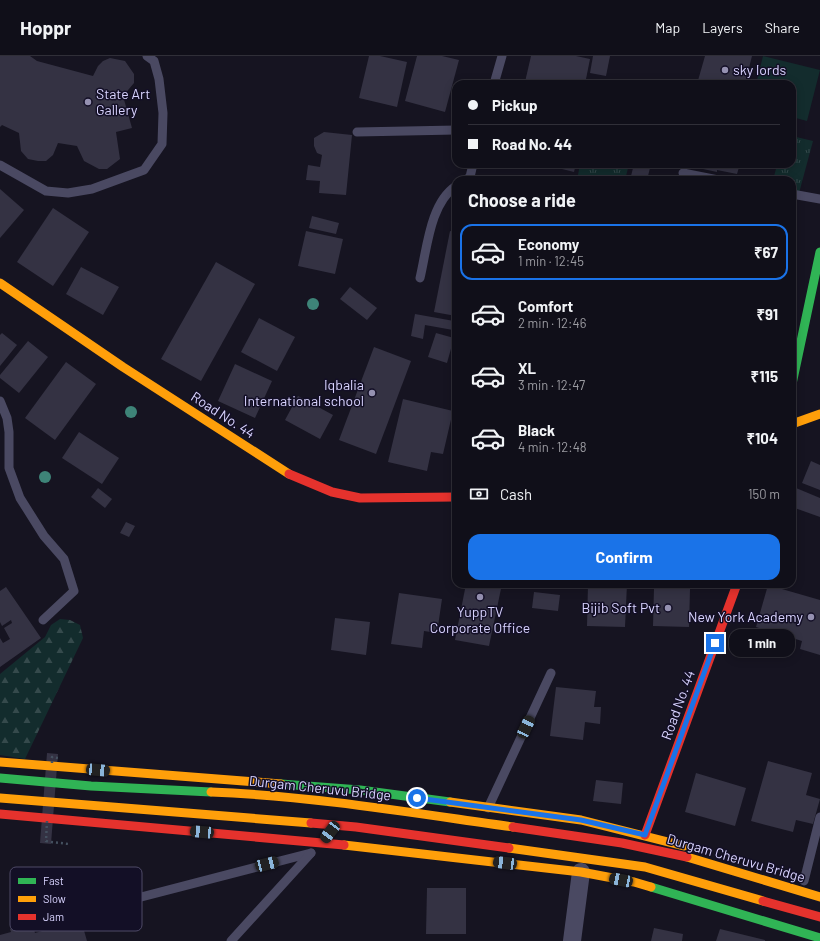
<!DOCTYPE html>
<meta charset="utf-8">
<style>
body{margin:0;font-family:Barlow,sans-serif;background:#1e1d26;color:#f1f3f6;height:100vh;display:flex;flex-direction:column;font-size:15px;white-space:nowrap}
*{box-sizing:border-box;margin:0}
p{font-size:13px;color:#9c9ca2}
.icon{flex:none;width:22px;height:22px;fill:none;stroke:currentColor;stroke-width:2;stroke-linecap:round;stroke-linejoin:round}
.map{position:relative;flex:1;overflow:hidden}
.drawer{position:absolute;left:452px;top:120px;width:344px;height:412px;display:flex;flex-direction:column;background:#100f19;border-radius:12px;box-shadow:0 2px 10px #0003,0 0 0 1px #302f38}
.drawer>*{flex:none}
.guide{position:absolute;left:452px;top:24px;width:344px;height:88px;border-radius:12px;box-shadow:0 2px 10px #0003,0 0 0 1px #302f38;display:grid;align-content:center;height:88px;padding:0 16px;background:#100f19}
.end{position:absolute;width:18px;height:18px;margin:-9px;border:5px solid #1a73e8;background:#fff;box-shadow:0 0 0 2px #fff}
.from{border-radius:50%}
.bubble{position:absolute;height:28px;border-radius:12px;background:#100f19;box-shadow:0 2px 10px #0003,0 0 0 1px #302f38;font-size:13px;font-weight:700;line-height:28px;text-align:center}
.car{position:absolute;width:12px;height:24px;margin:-12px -6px;border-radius:5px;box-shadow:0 0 3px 1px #0007;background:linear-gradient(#222 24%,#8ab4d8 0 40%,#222 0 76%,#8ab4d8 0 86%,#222 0)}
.guide b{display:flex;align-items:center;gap:14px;height:38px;font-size:15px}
.guide b+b{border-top:1px solid #302f38}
.guide i{width:10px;height:10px;background:#f1f3f6}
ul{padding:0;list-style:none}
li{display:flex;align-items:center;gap:12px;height:56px;margin:0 8px 6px;padding:0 8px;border:2px solid transparent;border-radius:12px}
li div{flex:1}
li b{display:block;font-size:15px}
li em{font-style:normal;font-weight:700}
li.current{border-color:#1a73e8}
li>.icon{width:36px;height:36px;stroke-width:1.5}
h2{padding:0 16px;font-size:18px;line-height:48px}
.pay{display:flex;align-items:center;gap:10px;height:44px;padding:0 16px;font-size:15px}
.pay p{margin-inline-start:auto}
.button{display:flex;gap:8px;margin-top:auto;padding:8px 16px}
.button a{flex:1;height:46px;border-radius:12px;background:#1a73e8;color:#fff;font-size:16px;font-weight:700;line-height:46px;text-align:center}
header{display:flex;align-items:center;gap:24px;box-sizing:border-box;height:56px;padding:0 20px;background:#100f19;border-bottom:1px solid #302f38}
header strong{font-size:19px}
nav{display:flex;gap:22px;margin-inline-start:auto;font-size:14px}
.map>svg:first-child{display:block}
.grass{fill:url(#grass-tufts)}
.forest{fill:url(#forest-firs)}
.park{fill:#132c2d}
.building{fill:#343243}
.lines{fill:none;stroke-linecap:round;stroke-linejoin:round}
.path{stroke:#44505f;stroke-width:2.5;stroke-dasharray:2 3;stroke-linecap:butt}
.lane{stroke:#4a4962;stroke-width:9}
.street{stroke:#4a4962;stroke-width:18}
.fast{stroke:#30b455;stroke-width:9}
.slow{stroke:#ff9f0a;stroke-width:9}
.jam{stroke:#e5322d;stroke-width:9}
.path-bridge{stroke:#44505f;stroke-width:2.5;stroke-dasharray:2 3;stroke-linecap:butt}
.fast-bridge{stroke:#30b455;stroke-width:9}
.slow-bridge{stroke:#ff9f0a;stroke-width:9}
.jam-bridge{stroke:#e5322d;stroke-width:9}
.tree{fill:#3e8478}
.route{stroke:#1a73e8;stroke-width:5}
.poi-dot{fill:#9591b1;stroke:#130f26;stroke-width:1.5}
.labels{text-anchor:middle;stroke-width:3;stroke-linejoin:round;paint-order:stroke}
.poi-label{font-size:14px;fill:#d9d4ff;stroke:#130f26;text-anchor:end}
.street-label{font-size:14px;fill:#d9d4ff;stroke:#130f26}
.key{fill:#130f26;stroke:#4e4a67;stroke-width:1}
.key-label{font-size:11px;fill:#d9d4ff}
</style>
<header>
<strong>Hoppr</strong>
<nav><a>Map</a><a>Layers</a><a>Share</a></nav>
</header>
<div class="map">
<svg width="820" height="885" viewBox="0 0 820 885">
<defs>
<pattern id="grass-tufts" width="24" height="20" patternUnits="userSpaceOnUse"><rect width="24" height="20" fill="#132c2d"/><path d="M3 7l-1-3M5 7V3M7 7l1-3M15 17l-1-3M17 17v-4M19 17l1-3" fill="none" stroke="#354a4c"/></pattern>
<pattern id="forest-firs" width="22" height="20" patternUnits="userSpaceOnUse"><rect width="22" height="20" fill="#132c2d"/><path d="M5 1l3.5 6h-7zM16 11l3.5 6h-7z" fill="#354a4c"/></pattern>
</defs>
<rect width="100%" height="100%" fill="#161421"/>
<g class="grass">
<path d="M792,80L813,85L799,137L792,135V124H773L776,113L757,108H792Z"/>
<path d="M580,108H629L625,124H602L578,119Z"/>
<path d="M792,238L797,240L792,264Z"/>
</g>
<path class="forest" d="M60,563L70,564L80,569L83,582L25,703L0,699V618L45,581L51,569Z"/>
<path class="park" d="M763,0L820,14L807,65L792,61V28H756Z"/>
<g class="building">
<path d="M0,0H30L37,5L93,20L98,10L103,5L110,2L125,5L134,18V27L123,40L132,72L116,76L120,103L107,113H99L84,105L77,90L58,87L53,99L46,105H38L28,103L21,95L19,77L2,69L0,71Z"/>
<path d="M369,0H380L407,6L397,51L359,42Z"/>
<path d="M417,0H442L459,4L445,56L405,45Z"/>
<path d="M531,0H576L590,3L585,28H536L525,26Z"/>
<path d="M593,0H610L606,20L590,17Z"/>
<path d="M705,0H752L745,28H697Z"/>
<path d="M324,76L352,79L346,139L319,137L320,125L306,124L308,109L320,111L322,99L317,97L314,90V82Z"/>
<path d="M542,108H576L574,116Z"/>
<path d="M634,108H651L647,124H630Z"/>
<path d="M689,108H740L737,118L717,114V116L689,110Z"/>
<path d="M0,133L24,154L0,182Z"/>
<path d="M53,152L89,176L53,230L17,206Z"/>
<path d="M312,160L339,167L336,178L309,172Z"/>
<path d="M306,175L343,183L335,218L298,210Z"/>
<path d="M450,175L456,176V260L434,256Z"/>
<path d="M216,206L255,228L201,325L161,303Z"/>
<path d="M81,211L119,231L103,259L66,238Z"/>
<path d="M350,231L377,252L367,264L340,243Z"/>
<path d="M415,258L454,265L453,274L425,269L423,283L411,280Z"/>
<path d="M259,262L295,281L277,315L241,296Z"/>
<path d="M2,277L17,289L0,310V279Z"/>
<path d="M436,277L454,282L447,307L428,301Z"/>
<path d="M28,285L48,301L19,337L0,322V319Z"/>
<path d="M374,291L411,305L376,398L339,384Z"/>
<path d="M66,306L96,328L55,384L25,362Z"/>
<path d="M235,308L272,325L255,362L218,345Z"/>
<path d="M298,340L333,359L320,383L285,364Z"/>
<path d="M403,343L453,355L443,398L431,396L427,415L388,406Z"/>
<path d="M79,376L119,402L102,428L62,402Z"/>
<path d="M811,405L820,409V434L802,427Z"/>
<path d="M98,432L112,443L105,452L91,441Z"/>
<path d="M796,432L820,442V461L792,451V442Z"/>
<path d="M126,466L135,470L129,481L120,477Z"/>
<path d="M466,528H502L489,590L455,584Z"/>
<path d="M588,528H627L625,571L587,570Z"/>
<path d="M768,529L820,544V599L800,593L802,585L756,571Z"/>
<path d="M6,531L41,582L0,611V582L3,587L10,583L4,572L12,567L11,564L2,570L0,566V535Z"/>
<path d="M654,532L690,533L689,571L653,570Z"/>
<path d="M534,536L560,539L558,555L532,552Z"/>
<path d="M399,537L442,543L437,577L424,575L422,592L391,588Z"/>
<path d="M335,562L370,566L366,599L331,594Z"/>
<path d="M556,631L596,635L594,651H601L600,668L585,666L583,684L550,680Z"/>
<path d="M47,697L58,698L51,788L40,787Z"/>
<path d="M768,705L812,717L806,739L820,743L813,768L796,764L793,776L751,765Z"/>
<path d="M696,717L746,732L735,770L685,756Z"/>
<path d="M596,724L623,727L621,748L593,745Z"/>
<path d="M427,832H466V878H426Z"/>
<path d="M81,864L87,885H0V879L11,876L10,873L32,866L35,877Z"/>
<path d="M654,872L683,878L682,885H651Z"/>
<path d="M720,873L765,884V885H716Z"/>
</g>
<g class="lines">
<path class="path" d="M51,786L69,788"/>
<g class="lane">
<path d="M494,28L502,0"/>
<path d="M357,76L456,74"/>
<path d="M0,109L46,135L68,137L92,133L144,114L162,88L163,57L159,23L154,5L147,0"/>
<path d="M683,117L718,124"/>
<path d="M465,124L470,121L473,108"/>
<path d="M792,138L820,143"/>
<path d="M420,222C427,193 430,147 456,130"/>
<path d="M0,345L7,362L9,376V412L20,442L44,480L64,503L74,535L43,564"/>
<path d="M488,752L551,617"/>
<path d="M804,825L820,761"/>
<path d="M91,854L311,797"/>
<path d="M231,885L311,797"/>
</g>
<path class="street" d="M572,885L581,816"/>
<g class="fast">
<path d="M792,328L820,196"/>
<path d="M281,728L360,734L450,746"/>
<path d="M651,831L820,882"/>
</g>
<g class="slow">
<path d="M0,227L123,311L289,418"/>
<path d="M792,368L820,358"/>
<path d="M0,706L281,728"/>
<path d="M450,746L581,764L684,790"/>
<path d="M344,789L581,816L634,826L651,831"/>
</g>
<g class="jam">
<path d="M289,418L332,436L360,442L456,441"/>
<path d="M0,758L344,789"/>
<path d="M645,779L737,528"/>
</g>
<g class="path-bridge">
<path d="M52,707V701L58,702"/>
<path d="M47,765L46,785L51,786"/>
</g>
<path class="fast-bridge" d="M0,722L91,730L211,736"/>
<g class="slow-bridge">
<path d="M211,736C312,740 413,757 513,771"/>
<path d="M0,742L311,767"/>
<path d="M509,792L645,811L763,845"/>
<path d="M687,801L820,841"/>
</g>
<g class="jam-bridge">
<path d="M311,767L356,771L509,792"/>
<path d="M513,771L622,787L687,801"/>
<path d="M763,845L820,861"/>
</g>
</g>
<g class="tree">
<circle cx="313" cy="248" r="6"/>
<circle cx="131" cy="356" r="6"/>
<circle cx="45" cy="421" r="6"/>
</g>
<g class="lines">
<path class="route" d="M417,742L581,764L645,779L715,587"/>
</g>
<g class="poi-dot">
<circle cx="725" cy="14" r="4"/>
<circle cx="88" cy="46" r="4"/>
<circle cx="372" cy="337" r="4"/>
<circle cx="480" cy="541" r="4"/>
<circle cx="668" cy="552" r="4"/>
<circle cx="811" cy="561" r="4"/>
</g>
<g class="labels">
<g class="poi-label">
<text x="733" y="19" text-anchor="start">sky lords</text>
<text x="96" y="43" text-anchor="start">State Art<tspan x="96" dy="16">Gallery</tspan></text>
<text x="364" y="334">Iqbalia<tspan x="364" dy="16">International school</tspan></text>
<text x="660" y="557">Bijib Soft Pvt</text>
<text x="480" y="561" text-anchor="middle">YuppTV<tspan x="480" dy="16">Corporate Office</tspan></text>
<text x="803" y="566">New York Academy</text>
</g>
<g class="street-label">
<text transform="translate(223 359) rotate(33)" y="5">Road No. 44</text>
<text transform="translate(678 649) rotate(-70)" y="5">Road No. 44</text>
<text transform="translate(320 732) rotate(6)" y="5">Durgam Cheruvu Bridge</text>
<text transform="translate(736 802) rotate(16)" y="5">Durgam Cheruvu Bridge</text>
</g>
</g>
<rect x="10" y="811" width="132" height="64" rx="6" class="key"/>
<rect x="18" y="822" width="18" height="6" fill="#30b455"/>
<rect x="18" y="840" width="18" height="6" fill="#ff9f0a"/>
<rect x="18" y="858" width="18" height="6" fill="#e5322d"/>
<g class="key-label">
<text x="43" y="829">Fast</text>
<text x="43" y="847">Slow</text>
<text x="43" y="865">Jam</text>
</g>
</svg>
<i class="end from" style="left:417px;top:742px"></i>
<i class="end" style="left:715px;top:587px"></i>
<div class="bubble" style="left:729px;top:573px;width:66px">1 min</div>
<i class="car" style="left:526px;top:671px;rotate:25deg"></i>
<i class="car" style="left:98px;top:714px;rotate:95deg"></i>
<i class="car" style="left:202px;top:776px;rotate:275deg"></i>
<i class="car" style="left:330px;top:776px;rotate:217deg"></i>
<i class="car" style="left:505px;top:807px;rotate:277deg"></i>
<i class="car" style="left:267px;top:808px;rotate:76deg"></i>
<i class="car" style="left:621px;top:824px;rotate:281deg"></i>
<div class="guide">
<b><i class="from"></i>Pickup</b>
<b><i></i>Road No. 44</b>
</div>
<section class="drawer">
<h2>Choose a ride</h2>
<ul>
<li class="current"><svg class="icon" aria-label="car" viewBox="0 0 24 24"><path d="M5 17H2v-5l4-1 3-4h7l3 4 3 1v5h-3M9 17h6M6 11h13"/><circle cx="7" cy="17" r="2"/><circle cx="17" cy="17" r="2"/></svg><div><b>Economy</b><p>1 min · 12:45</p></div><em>₹67</em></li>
<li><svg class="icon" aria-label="car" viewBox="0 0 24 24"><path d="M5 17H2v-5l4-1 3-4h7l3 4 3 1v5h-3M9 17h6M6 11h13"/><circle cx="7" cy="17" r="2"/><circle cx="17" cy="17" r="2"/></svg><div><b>Comfort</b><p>2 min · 12:46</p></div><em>₹91</em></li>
<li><svg class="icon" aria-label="car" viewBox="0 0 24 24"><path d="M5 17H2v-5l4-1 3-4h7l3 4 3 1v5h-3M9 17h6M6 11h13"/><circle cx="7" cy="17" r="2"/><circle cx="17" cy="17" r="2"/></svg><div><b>XL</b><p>3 min · 12:47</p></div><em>₹115</em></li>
<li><svg class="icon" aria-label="car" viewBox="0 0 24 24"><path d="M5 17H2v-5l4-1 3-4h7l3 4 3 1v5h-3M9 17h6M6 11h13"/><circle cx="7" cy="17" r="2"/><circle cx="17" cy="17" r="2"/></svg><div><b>Black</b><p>4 min · 12:48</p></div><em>₹104</em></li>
</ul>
<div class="pay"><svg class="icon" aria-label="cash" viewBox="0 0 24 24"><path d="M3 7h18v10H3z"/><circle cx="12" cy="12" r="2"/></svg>Cash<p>150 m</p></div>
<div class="button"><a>Confirm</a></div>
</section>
</div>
